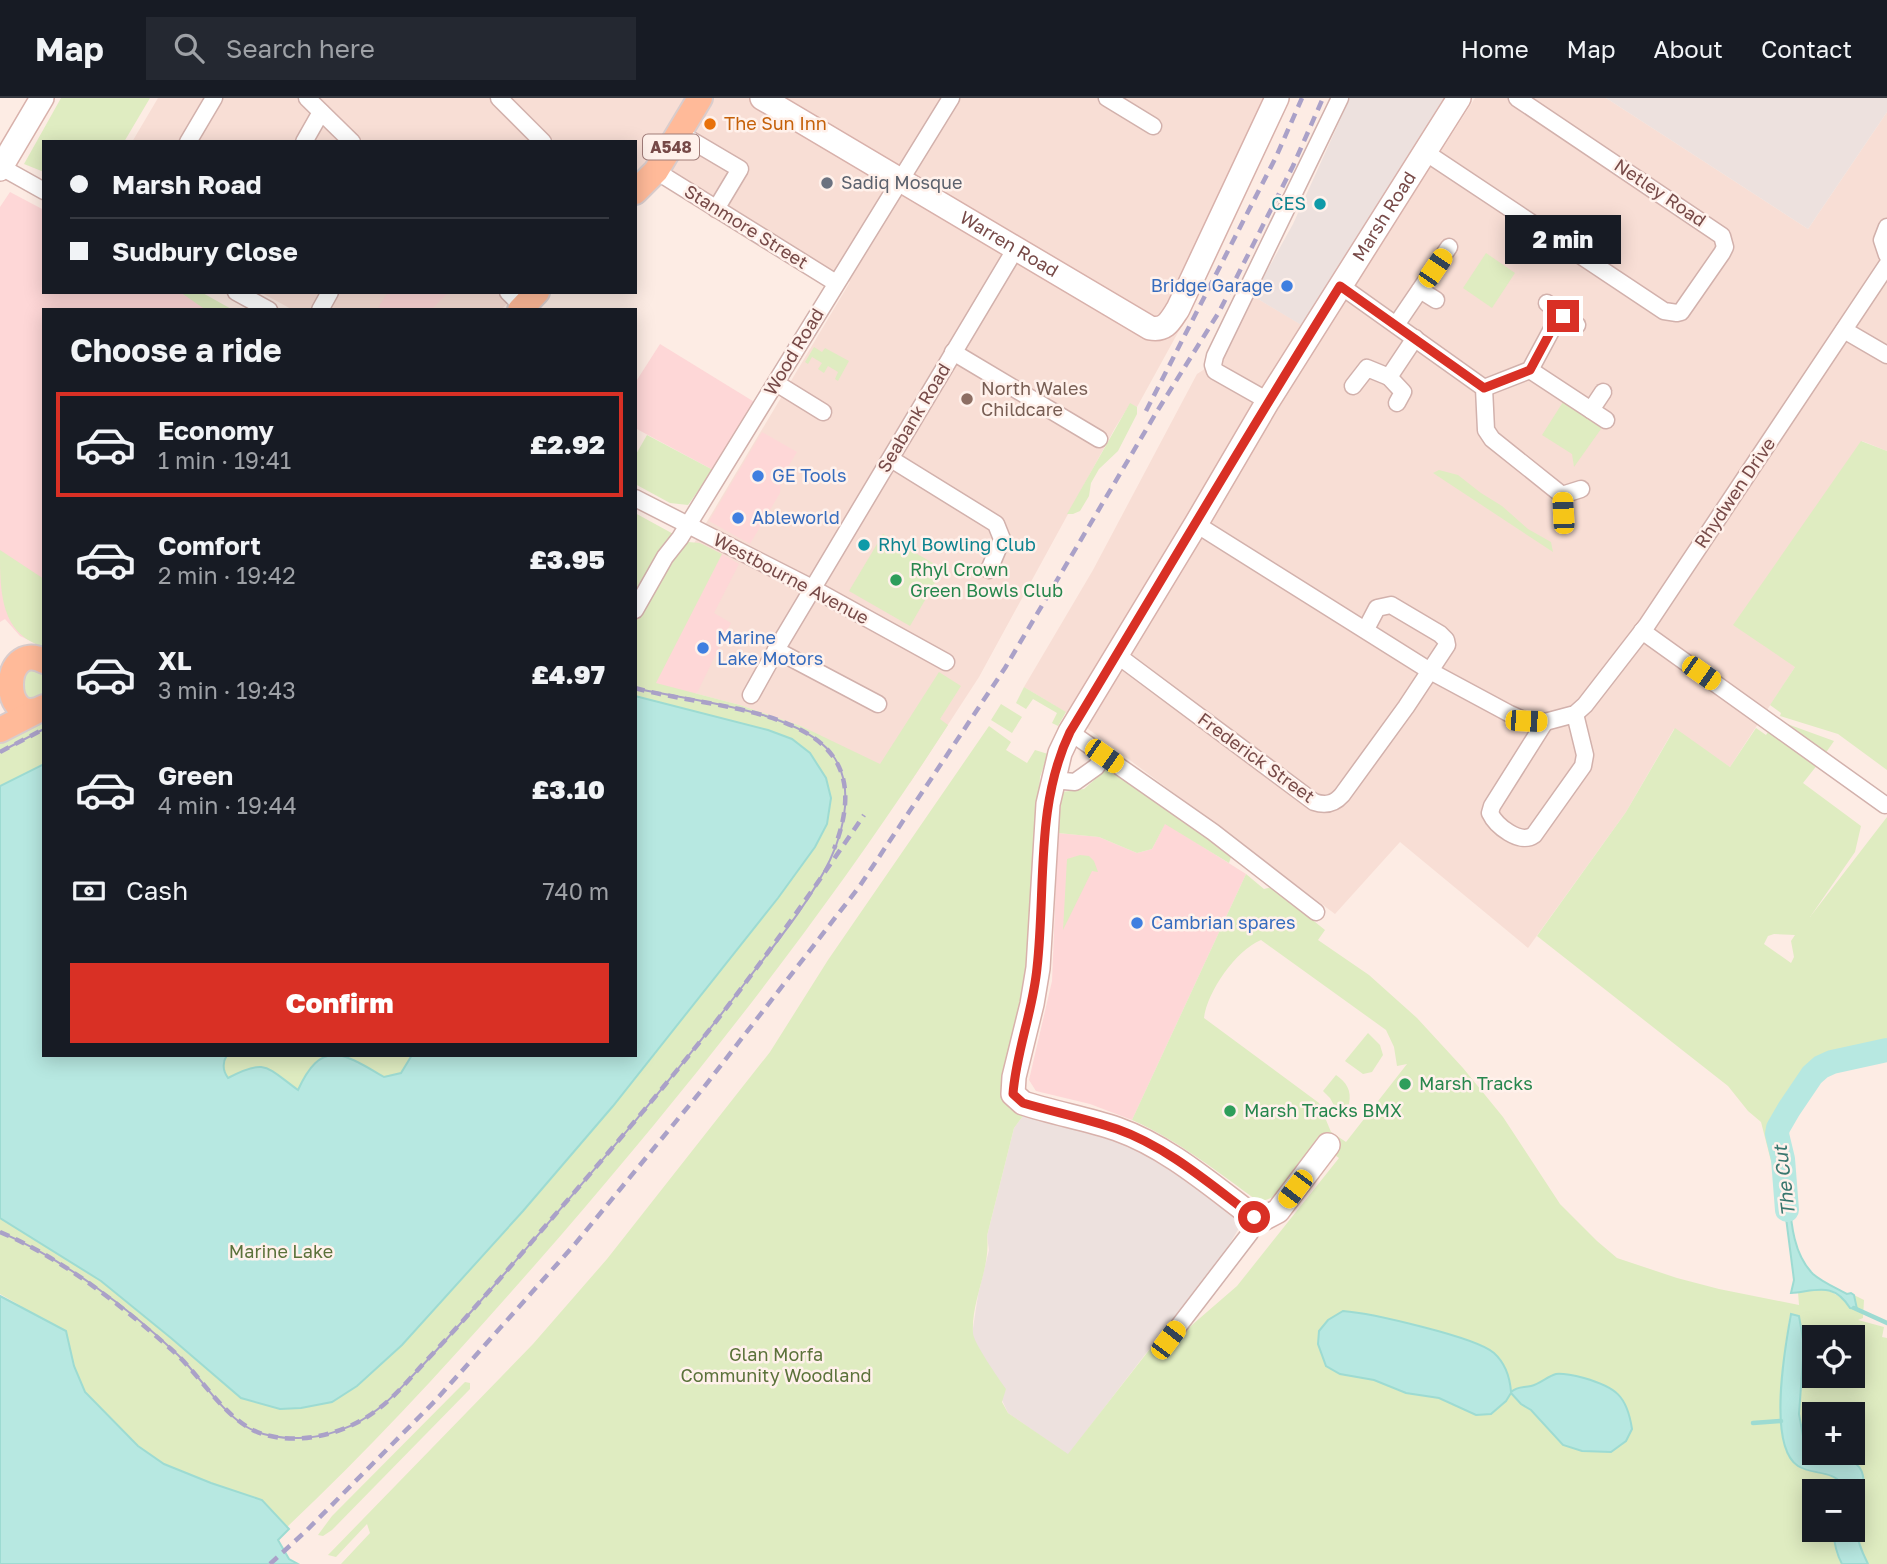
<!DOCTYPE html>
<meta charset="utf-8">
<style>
body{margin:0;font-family:"Golos Text",sans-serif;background:#242831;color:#f1f3f6;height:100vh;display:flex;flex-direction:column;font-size:26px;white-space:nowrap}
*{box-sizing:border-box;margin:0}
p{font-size:23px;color:#9ea1a6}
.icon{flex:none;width:38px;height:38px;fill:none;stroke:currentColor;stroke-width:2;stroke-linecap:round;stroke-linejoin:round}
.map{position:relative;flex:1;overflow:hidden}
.drawer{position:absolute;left:42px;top:210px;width:595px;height:749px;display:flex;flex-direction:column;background:#171b24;border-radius:0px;box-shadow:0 4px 18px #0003}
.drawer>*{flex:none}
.banner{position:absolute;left:42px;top:42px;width:595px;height:154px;border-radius:0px;box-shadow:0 4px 18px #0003;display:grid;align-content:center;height:154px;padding:0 28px;background:#171b24}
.fabs{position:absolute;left:1802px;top:1227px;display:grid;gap:14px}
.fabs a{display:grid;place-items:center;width:63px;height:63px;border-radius:0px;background:#171b24;box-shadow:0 4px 18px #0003;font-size:35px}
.end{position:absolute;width:32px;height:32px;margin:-16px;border:9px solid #d93025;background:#fff;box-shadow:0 0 0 4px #fff}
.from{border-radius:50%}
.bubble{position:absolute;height:49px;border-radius:0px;background:#171b24;box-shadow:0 4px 18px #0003;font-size:23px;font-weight:800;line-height:49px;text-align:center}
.car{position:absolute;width:21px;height:42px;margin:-21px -10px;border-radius:9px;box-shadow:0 0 5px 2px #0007;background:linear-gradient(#f5c518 24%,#345 0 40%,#f5c518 0 76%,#345 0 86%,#f5c518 0)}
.banner b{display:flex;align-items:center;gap:24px;height:66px;font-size:26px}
.banner b+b{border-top:2px solid #363941}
.banner i{width:18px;height:18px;background:#f1f3f6}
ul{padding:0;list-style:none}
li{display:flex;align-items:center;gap:21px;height:105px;margin:0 14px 10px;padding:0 14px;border:4px solid transparent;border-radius:0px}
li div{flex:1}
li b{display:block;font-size:26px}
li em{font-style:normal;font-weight:800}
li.on{border-color:#d93025}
li>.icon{width:63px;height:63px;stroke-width:1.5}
h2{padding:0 28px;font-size:32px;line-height:84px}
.pay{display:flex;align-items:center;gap:18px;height:77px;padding:0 28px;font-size:26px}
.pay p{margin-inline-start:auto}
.cta{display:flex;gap:14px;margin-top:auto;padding:14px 28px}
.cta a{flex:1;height:80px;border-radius:0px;background:#d93025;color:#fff;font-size:28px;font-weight:800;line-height:80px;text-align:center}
header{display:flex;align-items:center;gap:42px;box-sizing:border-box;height:98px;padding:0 35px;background:#171b24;border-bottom:2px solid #363941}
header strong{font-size:33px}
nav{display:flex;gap:38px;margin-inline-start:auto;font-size:24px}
.search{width:490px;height:63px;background:#242831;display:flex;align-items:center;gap:18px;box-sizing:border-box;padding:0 24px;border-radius:0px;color:#9ea1a6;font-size:26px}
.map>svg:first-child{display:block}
.residential{fill:#f8ded5}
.commercial{fill:#fed7d7}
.industrial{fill:#ede1de}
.green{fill:#dfecc1;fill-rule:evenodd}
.water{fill:#b7e8e1;stroke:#9ddbd2;stroke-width:2}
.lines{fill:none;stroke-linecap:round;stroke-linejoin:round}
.stream{stroke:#9ddbd2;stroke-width:4.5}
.river{stroke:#b7e8e1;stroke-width:24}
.street-casing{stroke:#d2b1ac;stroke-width:19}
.secondary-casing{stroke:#d8b1ab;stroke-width:26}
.primary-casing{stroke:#d9cccc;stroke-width:28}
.street{stroke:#fff;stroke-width:16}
.secondary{stroke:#fff;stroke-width:23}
.primary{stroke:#ffba99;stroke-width:24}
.tram{stroke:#aaa1c8;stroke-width:2}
.rail{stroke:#aaa1c8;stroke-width:4.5;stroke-dasharray:10 7;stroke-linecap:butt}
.route{stroke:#d93025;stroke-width:9}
.food-dot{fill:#e8710a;stroke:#fff1eb;stroke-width:2.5}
.worship-dot{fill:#6b7280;stroke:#fff1eb;stroke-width:2.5}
.culture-dot{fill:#0f9aa8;stroke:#fff1eb;stroke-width:2.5}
.shop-dot{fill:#3f7fe0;stroke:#fff1eb;stroke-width:2.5}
.education-dot{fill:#8d6e63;stroke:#fff1eb;stroke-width:2.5}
.leisure-dot{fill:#2e9e5b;stroke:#fff1eb;stroke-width:2.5}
.labels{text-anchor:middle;stroke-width:5;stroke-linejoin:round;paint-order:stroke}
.shield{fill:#fff1eb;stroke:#a07c79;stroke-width:2}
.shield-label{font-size:16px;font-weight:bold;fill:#774a48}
.food-label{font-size:18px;fill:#c56008;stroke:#fff1eb;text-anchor:start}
.worship-label{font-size:18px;fill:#5b616d;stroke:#fff1eb;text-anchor:start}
.street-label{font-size:18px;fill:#774a48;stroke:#fff1eb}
.culture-label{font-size:18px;fill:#0d838f;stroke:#fff1eb;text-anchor:end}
.shop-label{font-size:18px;fill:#366cbe;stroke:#fff1eb;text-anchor:start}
.education-label{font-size:18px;fill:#785e54;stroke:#fff1eb;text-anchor:start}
.leisure-label{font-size:18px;fill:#27864d;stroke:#fff1eb;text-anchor:start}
.park-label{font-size:18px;fill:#5b723a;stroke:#fff1eb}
.water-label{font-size:19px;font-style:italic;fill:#38766e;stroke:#fff1eb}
</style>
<header>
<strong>Map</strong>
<div class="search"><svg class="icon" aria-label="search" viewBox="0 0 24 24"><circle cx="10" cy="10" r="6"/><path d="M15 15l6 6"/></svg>Search here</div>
<nav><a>Home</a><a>Map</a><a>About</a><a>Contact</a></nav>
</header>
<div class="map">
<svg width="1887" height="1466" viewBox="0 0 1887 1466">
<rect width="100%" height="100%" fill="#fdece4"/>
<g class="residential">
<path d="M158,0H1268L1162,219L1181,229L1137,309L1130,306L1115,330L979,579L910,685L801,628L740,607L655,585L693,447L850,184L649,63L635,76V44H132Z"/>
<path d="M1475,0H1606L1808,131L1887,14V353L1862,343L1795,569L1730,669L1674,631L1626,714L1528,850L1400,744L1335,816L1067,615L1024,589L1093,472L1197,276L1219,262L1253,198L1322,239Z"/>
<path d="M260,194H518L501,212H293Z"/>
</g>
<g class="commercial">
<path d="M10,94L44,112V194H193L226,212H44V549L20,538L5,521L0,524V109Z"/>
<path d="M388,194H449L431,212H381L378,210Z"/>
<path d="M660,246L756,305L713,372L635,330V285Z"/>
<path d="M762,334L797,354L781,381L780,395L750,446L709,423Z"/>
<path d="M722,456L739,466L714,515L731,525L698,593L694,597L655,585Z"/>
<path d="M1165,725L1246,776L1132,1022L1090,1006L1036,993L1029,982L1052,883L1058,735L1099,739L1137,755L1152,751Z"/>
</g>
<g class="industrial">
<path d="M1350,0H1450L1303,228L1253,198L1293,126Z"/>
<path d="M1606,0H1887V14L1808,131Z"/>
<path d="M1023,1018L1094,1032L1144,1050L1238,1116L1239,1130L1229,1147L1068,1357L1008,1315L972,1237L978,1197L989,1152L987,1138L1014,1030Z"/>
</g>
<g class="green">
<path d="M61,0H150L124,44H44V74L24,66Z"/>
<path d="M1486,155L1515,175L1492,210L1463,190Z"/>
<path d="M180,194H201L233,212H206Z"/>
<path d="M814,249L822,254L825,250L849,263L838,283L835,281L838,274L828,268L824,275L818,271L822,265L812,259L808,266L805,264Z"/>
<path d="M1563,304L1599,327L1601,331L1574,369L1572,356L1542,337Z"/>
<path d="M1130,305L1137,309V316L1118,353L1099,371L1091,385L1089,398L1080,413L1073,416H1067Z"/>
<path d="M647,337L713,372L688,407L670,405L635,386V358Z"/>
<path d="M1861,343L1887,353V672L1838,636L1780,618L1781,615L1770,607L1795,569L1733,527Z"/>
<path d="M1439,372L1458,377L1481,395L1502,408L1528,431L1551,444L1553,454L1433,375Z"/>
<path d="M635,415L688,444L700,445L722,456L656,585L740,607L801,628L880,666L939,574L961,588L940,621L948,627C832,807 701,975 562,1136C474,1237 385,1337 287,1429L289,1431L264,1454L202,1440L0,1198L21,1208L0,1196V646L44,624V957H635Z"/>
<path d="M883,436L943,471L910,528L849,493Z"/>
<path d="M0,452L44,481V549C0,536 0,494 0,452Z"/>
<path d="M24,572L40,573L44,576V597L39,601H24L17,579Z"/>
<path d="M1024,589L1066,614L1058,628L1052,625L1057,615L1033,601L1026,611L1016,605Z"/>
<path d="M1001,606L1022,619L1012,635L991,622Z"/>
<path d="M1779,623L1834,643L1825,656Z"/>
<path d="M989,628L1011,644L1006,652L1027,665L1035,652L1048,656L1040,679L1029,868L1003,993L1009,1010L1023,1018L1014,1030L987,1138C991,1170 971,1202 973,1235C973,1244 999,1281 1006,1291L1002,1304L1008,1315L1068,1356L1164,1233L1177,1244L1185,1233L1237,1188L1339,1060L1322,1048C1304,1071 1290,1097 1259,1104C1218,1074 1179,1043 1132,1022L1246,776L1264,791L1272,789L1325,832L1318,842L1369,877L1417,920L1463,970L1503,1019L1560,1106L1597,1143L1617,1160L1677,1180L1719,1191L1799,1207L1798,1194C1805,1194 1809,1191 1815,1190C1831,1190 1843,1202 1856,1210L1854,1197L1864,1202L1863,1220L1858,1222L1884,1229L1882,1239L1887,1240V1466H1868C1853,1434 1854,1419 1864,1386L1829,1360L1814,1357L1805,1349L1799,1316L1804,1247L1799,1218L1790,1217C1785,1250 1767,1347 1798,1368C1812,1377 1832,1372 1842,1387L1840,1393H1815V1432H1833L1838,1458L1842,1466H341L370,1435L367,1426L336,1459L328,1457L533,1246L607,1161L770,954L828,862ZM1261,842L1386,932L1394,949L1397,968L1407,966L1346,1044L1331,1034L1319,1005L1204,920C1207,894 1236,852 1261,842ZM1815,1239H1853V1278H1815ZM1815,1316H1853V1354H1815Z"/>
<path d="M1675,630L1730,669L1756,630L1766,637L1771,630L1818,666L1803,685L1861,728L1855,754L1810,819L1887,719V946L1829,960L1813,969L1776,1022L1773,1040L1779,1066L1772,1067L1761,1024L1748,1013L1728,988L1537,838L1626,714ZM1774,836L1795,837L1791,843L1794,859L1791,865L1764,846L1768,838Z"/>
<path d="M1108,670L1232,756L1229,765L1165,726L1152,751L1137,755L1099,739L1058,735L1062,694L1084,691Z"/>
<path d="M1080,757L1089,758L1094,763L1098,774L1092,773L1063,832L1067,761Z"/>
<path d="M1368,935L1380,947L1383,957L1372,974L1363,976L1345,963Z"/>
<path d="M1336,977C1346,984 1352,992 1349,1006L1341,1014L1337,1013L1330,1000L1323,993Z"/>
<path d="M465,1284L470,1285V1291L332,1432L323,1438L318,1437L332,1418Z"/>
</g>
<g class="water">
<path d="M635,598L768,632L792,641L810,655L826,680L831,700L827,726L815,749L778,800L613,1008L523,1113L402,1247L357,1288L332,1304L301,1310L280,1311L241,1300L171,1240L101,1183L0,1120V688L44,666V957H227C222,965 223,973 228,980C266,960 266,969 298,992C322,940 343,955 384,979L401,975L412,957H635Z"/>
<path d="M1787,1080C1791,1111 1789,1152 1813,1176C1822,1184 1836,1190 1847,1196L1851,1195L1854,1197L1857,1211L1850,1210C1833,1183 1816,1193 1791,1195L1794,1182L1781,1081Z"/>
<path d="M0,1198L66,1233L74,1268L85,1294L138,1348L164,1366L211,1385L262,1402L289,1431L278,1442L289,1461L298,1466H0Z"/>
<path d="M1343,1213C1370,1215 1476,1239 1494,1255C1505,1265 1510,1280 1511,1294C1518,1288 1523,1290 1531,1288C1540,1286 1548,1278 1556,1276C1564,1275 1576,1278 1584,1280C1615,1289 1627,1297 1632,1331L1626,1343L1611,1354L1582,1353L1563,1347L1531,1312L1521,1306L1511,1295L1506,1303L1491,1316L1476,1317L1439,1300L1406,1295L1374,1282L1340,1276L1326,1268L1318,1246L1319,1233L1328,1222Z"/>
<path d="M1791,1216L1799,1218L1804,1247L1799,1316L1805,1349C1822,1363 1843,1357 1856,1366C1874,1380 1854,1411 1856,1429C1857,1443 1862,1454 1868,1466H1842C1836,1455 1834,1444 1833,1432H1853V1393H1840L1842,1386C1832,1372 1812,1377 1798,1368C1767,1348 1785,1249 1791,1216Z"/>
</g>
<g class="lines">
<g class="stream">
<path d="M1854,1210L1887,1225"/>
<path d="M1753,1325L1781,1323"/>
</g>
<path class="river" d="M1787,1112L1783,1061L1777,1036L1778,1030L1789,1011L1812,977L1821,969L1832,964L1887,952"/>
<defs>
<g id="street">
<path d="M307,0L352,44"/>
<path d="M499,0L543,44"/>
<path d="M1107,0L1153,28"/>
<path d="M679,35L740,71L716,111"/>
<path d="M188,44L214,0"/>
<path d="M304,44L321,14"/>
<path d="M1425,54L1664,213L1677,215L1681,214L1722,155L1725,149L1722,138L1517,0"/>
<path d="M1,69L44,93"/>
<path d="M656,73L836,185"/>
<path d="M1887,129L1882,142L1887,157"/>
<path d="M1341,188L1484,290L1486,332L1492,341L1562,397L1581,391"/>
<path d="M1420,192L1436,202"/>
<path d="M236,194L269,212"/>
<path d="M508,194L523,209"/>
<path d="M1547,205L1563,218"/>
<path d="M320,212L330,194"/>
<path d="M1396,227L1449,149"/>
<path d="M1844,232L1887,257"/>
<path d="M953,254L1099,341"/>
<path d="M1530,272L1606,322"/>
<path d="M1389,279L1403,294L1397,305"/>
<path d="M776,285L823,314"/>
<path d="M1353,288L1367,270L1389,279L1415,240"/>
<path d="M1484,290L1530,272L1552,231L1563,218L1577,227"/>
<path d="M1268,303L1215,273L1213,267L1215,258L1340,0"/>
<path d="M1591,312L1603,294"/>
<path d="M891,361L996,426L1002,441L989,472"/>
<path d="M1562,397L1563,415"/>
<path d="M635,400L812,490L946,564"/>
<path d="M1196,426L1430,573L1510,616L1526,623L1545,624L1575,616L1585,607L1647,527L1887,167"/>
<path d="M635,512L665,459L680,440L951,0"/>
<path d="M1642,533L1885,707"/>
<path d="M1117,557L1314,704C1326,708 1334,706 1342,697L1406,609L1447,547L1446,542L1440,536L1391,507L1377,510L1366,531"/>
<path d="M751,597L776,552"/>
<path d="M878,606L776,552L1016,150"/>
<path d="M1545,624L1492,708L1490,715C1496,728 1520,747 1534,737L1583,668L1585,657L1575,616"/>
<path d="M1070,634L1213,734L1316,814"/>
<path d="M1052,682L1075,684L1096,669L1104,658"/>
<path d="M1168,1242L1250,1135L1254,1119"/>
</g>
<g id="secondary">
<path id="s1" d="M762,0L1150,230C1166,233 1170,223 1178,211L1277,0"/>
<path d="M0,71L42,0"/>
<path id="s2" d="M1328,1047L1278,1113L1263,1121L1254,1119C1211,1087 1168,1049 1117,1031C1087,1021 1054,1015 1023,1005L1013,996L1014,979L1032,906L1038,870L1048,706L1060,655L1070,634L1196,426L1268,303L1459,0"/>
</g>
<g id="primary">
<path d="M635,94L656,73L700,0"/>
<path d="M520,212L537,194"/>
<path d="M44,563C0,541 0,633 44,609"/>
<path d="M0,632L39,612"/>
</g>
</defs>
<use href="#street" class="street-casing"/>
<use href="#secondary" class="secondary-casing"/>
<use href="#primary" class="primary-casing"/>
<use href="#street" class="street"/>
<use href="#secondary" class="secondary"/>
<use href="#primary" class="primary"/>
<g class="tram">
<path d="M0,654L44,631"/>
<path d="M0,1134C63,1161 129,1210 178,1257C201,1279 218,1310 245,1328C260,1337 277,1340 295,1340C323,1341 356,1329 378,1311C394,1299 407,1283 421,1269C450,1238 478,1206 506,1174C588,1079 670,985 745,885C775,846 808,807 830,762C845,730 855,685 831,655C796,611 688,603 635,590"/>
</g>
<g class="rail">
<path d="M1146,313L1276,59L1302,0"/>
<path d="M635,590C724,615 890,608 834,751"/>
<path d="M0,654L44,631"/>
<path d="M0,1134C63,1161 121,1207 172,1252C202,1278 227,1327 266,1337C303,1347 347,1335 377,1312C395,1299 410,1280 425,1264C459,1228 491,1191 523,1154C590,1076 658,998 721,917C771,852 818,785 864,717"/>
<path d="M270,1466L306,1433L435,1303L575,1146L701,993L859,789L1005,570L1156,315L1219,214L1293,68L1323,0"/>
</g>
</g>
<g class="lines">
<path class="route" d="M1254,1119C1211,1087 1168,1049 1117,1031C1087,1021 1054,1014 1023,1005L1013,996C1016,954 1033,913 1037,870C1046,791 1035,707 1070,634C1160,485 1248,335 1340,188L1484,290L1530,272L1552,231L1563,218"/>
</g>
<circle class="food-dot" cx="710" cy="26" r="7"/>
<circle class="worship-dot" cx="827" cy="85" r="7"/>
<g class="culture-dot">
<circle cx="1320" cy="106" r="7"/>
<circle cx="864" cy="447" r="7"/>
</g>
<g class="shop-dot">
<circle cx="1287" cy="188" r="7"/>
<circle cx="758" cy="378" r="7"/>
<circle cx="738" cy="420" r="7"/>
<circle cx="703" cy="550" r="7"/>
<circle cx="1137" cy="825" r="7"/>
</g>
<circle class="education-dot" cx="967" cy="301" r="7"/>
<g class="leisure-dot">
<circle cx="896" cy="482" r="7"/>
<circle cx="1405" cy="986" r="7"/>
<circle cx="1230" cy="1013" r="7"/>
</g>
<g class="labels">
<rect class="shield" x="643" y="36.5" width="56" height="25" rx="5"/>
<g class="shield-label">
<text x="671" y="55">A548</text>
</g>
<g class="food-label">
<text x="724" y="32">The Sun Inn</text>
</g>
<g class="worship-label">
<text x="841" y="91">Sadiq Mosque</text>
</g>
<g class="street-label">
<text transform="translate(1660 95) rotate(34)" y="6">Netley Road</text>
<text dy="6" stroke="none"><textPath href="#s2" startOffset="1356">Marsh Road</textPath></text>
<text transform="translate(746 129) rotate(32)" y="6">Stanmore Street</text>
<text dy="6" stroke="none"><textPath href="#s1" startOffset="287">Warren Road</textPath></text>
<text transform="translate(794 254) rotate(-59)" y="6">Wood Road</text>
<text transform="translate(914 320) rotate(-59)" y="6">Seabank Road</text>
<text transform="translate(1735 395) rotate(-56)" y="6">Rhydwen Drive</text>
<text transform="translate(791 481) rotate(28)" y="6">Westbourne Avenue</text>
<text transform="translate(1256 660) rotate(36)" y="6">Frederick Street</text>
</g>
<g class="culture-label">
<text x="1306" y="112">CES</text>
<text x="878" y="453" text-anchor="start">Rhyl Bowling Club</text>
</g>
<g class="shop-label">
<text x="1273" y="194" text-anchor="end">Bridge Garage</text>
<text x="772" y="384">GE Tools</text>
<text x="752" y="426">Ableworld</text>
<text x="717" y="546">Marine<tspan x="717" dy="21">Lake Motors</tspan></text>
<text x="1151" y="831">Cambrian spares</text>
</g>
<g class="education-label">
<text x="981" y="297">North Wales<tspan x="981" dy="21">Childcare</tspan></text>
</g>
<g class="leisure-label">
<text x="910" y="478">Rhyl Crown<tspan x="910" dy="21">Green Bowls Club</tspan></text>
<text x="1419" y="992">Marsh Tracks</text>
<text x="1244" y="1019">Marsh Tracks BMX</text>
</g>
<g class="park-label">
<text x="281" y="1160">Marine Lake</text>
<text x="776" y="1263">Glan Morfa<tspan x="776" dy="21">Community Woodland</tspan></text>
</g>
<g class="water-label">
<text transform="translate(1784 1083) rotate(-97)" y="7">The Cut</text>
</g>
</g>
</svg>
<div class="fabs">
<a><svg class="icon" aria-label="locate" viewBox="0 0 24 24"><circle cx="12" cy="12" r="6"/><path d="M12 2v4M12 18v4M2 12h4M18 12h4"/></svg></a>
<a>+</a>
<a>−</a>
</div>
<i class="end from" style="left:1254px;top:1119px"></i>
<i class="end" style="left:1563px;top:218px"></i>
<div class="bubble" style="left:1505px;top:117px;width:116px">2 min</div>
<i class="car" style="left:1435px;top:170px;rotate:34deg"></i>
<i class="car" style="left:1563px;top:415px;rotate:357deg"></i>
<i class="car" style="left:1701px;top:575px;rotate:125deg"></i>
<i class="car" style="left:1526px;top:623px;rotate:92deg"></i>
<i class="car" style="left:1104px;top:658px;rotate:125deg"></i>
<i class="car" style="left:1295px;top:1091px;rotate:217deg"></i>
<i class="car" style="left:1168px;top:1242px;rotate:37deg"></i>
<div class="banner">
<b><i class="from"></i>Marsh Road</b>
<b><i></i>Sudbury Close</b>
</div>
<section class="drawer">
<h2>Choose a ride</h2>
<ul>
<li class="on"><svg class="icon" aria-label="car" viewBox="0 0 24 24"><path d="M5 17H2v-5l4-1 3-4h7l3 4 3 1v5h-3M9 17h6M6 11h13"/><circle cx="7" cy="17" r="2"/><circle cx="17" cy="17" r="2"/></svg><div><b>Economy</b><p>1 min · 19:41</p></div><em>£2.92</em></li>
<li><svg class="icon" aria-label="car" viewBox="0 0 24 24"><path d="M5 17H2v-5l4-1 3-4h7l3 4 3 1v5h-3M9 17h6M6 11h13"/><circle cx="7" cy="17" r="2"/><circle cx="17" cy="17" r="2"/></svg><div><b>Comfort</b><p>2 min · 19:42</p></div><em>£3.95</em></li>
<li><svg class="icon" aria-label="car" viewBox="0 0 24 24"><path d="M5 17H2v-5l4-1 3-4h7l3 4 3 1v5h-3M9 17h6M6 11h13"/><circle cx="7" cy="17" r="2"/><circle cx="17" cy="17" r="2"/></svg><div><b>XL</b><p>3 min · 19:43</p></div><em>£4.97</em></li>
<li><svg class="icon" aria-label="car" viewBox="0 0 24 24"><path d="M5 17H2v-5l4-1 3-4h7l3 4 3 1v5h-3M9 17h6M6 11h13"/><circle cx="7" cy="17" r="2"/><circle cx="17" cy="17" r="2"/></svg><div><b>Green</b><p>4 min · 19:44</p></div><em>£3.10</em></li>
</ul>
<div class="pay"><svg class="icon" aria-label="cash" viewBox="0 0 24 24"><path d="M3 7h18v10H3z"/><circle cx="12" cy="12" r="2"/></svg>Cash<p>740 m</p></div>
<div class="cta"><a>Confirm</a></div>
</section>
</div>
